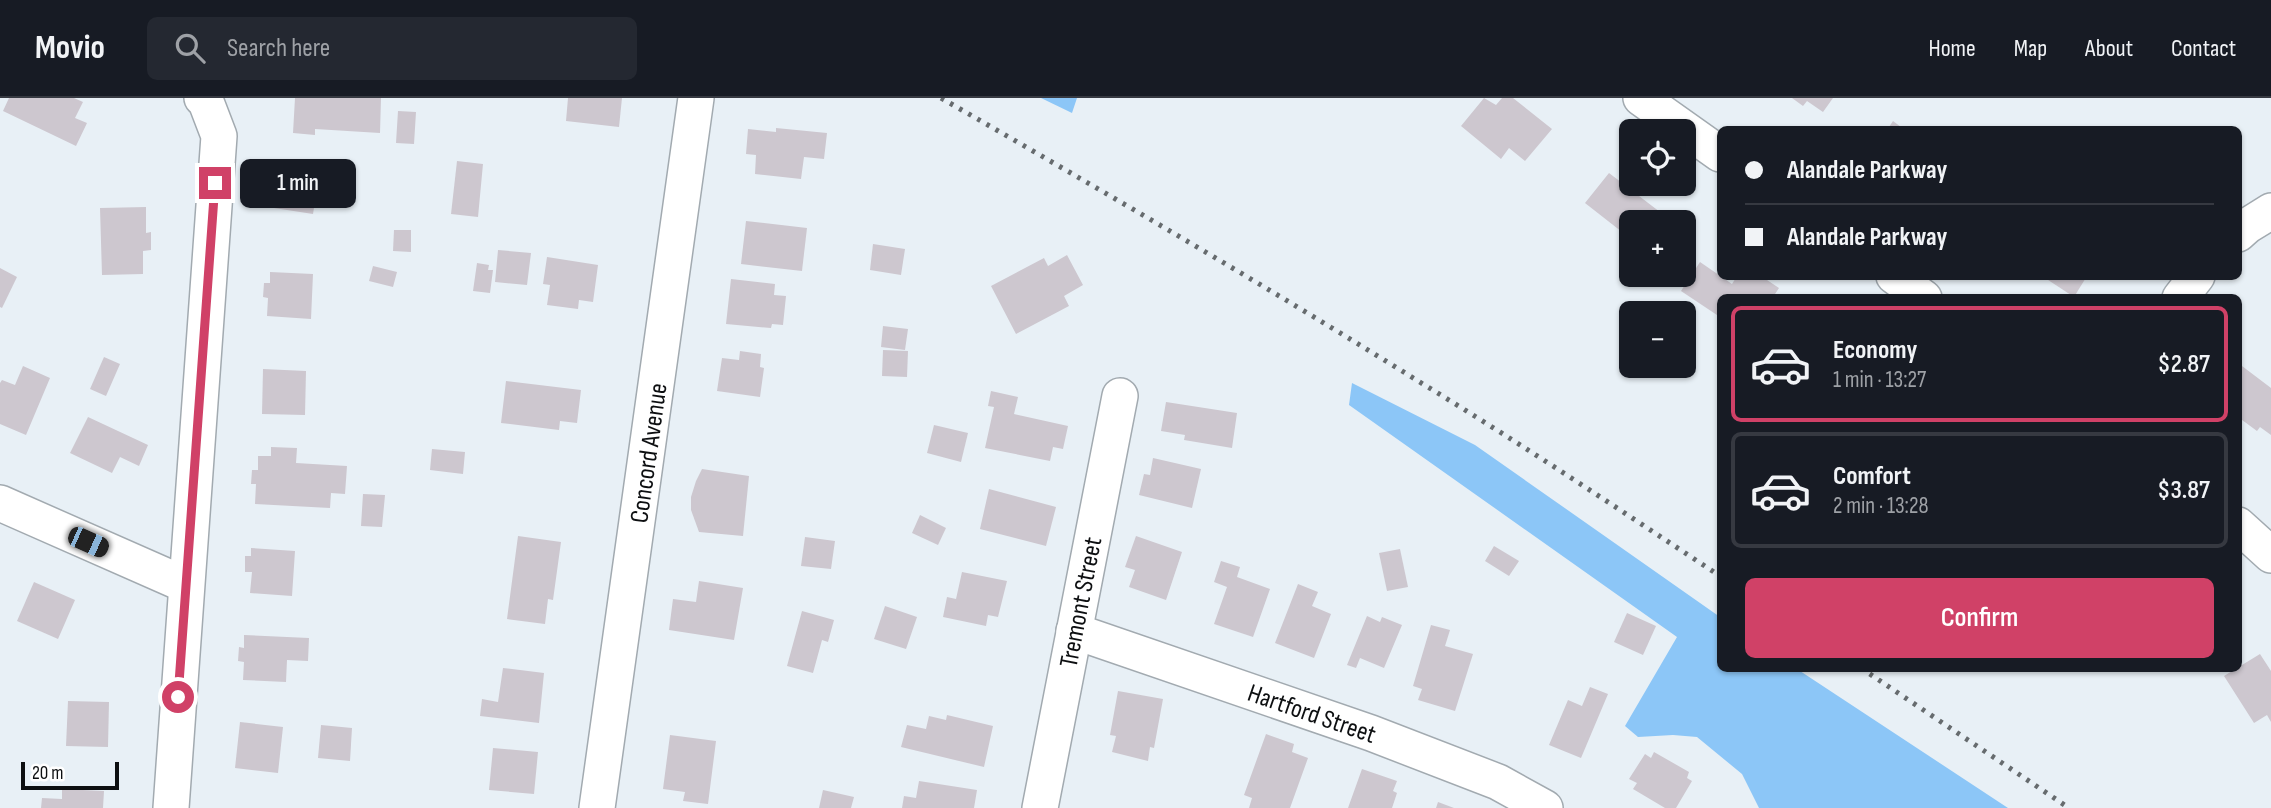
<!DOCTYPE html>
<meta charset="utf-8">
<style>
body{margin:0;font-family:"Sofia Sans Condensed",sans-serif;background:#242831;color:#f1f3f6;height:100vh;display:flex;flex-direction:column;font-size:26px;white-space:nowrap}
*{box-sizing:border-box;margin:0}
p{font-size:23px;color:#9ea1a6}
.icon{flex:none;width:38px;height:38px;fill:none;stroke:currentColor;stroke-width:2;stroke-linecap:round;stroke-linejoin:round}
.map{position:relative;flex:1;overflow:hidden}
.sheet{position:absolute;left:1717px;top:196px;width:525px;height:378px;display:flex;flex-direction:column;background:#171b24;border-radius:10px;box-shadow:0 2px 5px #0004}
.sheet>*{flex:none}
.guide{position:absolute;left:1717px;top:28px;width:525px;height:154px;border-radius:10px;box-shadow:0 2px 5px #0004;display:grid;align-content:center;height:154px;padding:0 28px;background:#171b24}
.buttons{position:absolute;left:1619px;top:21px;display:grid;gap:14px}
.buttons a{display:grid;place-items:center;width:77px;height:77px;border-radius:10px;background:#171b24;box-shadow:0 2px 5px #0004;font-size:35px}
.scale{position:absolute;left:21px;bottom:18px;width:98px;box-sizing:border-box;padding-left:7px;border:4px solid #0d0f11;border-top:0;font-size:19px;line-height:24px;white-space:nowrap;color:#0d0f11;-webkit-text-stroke:5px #fff;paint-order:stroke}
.end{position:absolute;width:32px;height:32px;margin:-16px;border:9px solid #d04167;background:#fff;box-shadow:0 0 0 4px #fff}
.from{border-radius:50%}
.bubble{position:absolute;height:49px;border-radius:10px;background:#171b24;box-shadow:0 2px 5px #0004;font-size:23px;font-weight:600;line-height:49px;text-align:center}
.car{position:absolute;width:21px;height:42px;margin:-21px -10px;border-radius:9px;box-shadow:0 0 5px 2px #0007;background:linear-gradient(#222 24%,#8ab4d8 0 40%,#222 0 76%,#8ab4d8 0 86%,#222 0)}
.guide b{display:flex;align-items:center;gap:24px;height:66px;font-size:26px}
.guide b+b{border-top:2px solid #363941}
.guide i{width:18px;height:18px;background:#f1f3f6}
ul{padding:12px 0 0;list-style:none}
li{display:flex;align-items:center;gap:21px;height:116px;margin:0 14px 10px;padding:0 14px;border:4px solid #363941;border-radius:10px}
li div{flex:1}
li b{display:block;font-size:26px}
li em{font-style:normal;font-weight:600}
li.active{border-color:#d04167}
li>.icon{width:63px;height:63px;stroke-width:1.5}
.cta{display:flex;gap:14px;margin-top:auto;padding:14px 28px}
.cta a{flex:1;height:80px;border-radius:10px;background:#d04167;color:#fff;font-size:28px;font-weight:600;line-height:80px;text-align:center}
header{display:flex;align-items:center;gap:42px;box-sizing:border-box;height:98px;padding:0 35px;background:#171b24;border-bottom:2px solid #363941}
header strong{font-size:33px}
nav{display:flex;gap:38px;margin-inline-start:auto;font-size:24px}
.search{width:490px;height:63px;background:#242831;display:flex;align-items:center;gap:18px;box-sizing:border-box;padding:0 24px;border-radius:10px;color:#9ea1a6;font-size:26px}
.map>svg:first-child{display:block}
.forest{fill:#8cc6f7}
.building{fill:#cdc7cf}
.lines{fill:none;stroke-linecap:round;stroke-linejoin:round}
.street-casing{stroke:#a2aab0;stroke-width:38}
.street{stroke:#fff;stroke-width:35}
.rail{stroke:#666b6e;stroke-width:5;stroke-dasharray:3.5 7;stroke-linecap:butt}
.route{stroke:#d04167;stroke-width:9}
.labels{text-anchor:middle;stroke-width:5;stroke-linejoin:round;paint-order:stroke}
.street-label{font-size:26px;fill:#0d0f11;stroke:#fff}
</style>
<header>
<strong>Movio</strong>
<div class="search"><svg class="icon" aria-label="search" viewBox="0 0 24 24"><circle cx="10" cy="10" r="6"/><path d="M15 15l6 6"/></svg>Search here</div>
<nav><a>Home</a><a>Map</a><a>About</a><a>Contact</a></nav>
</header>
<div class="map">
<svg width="2271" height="710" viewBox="0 0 2271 710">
<rect width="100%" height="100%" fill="#e8f0f6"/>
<g class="forest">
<path d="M1041,0H1077L1072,15Z"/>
<path d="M1352,285L1475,347L1720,519V570L1797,571L2008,710H1759L1742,676L1697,639L1673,637L1638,639L1625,628L1677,539L1349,307Z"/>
</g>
<g class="building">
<path d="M9,0H74L83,4L75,20L87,25L76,48L3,13Z"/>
<path d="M295,0H381L380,35L315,31V37L293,35Z"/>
<path d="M568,0H622L619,29L566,23Z"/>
<path d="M1484,0L1496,7L1502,0H1513L1552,31L1525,63L1509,50L1501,61L1461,28Z"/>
<path d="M1792,0H1833L1823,14L1807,3L1803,8Z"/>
<path d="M398,13L416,14L414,46L396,45Z"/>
<path d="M1893,23L1905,32H1887Z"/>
<path d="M776,30L827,35L824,61L804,59L801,81L755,76L756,57L746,56L748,31L776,34Z"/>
<path d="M279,63L322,69L321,79L337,81L335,99L316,97L313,116L274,110L276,91L270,90L272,76H277Z"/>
<path d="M457,63L483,66L478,119L451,116Z"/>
<path d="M1609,75L1673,124H1631V141L1585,105Z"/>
<path d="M146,109V135L151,134V152L143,153V176L102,177L100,110Z"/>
<path d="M746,123L807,130L802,173L741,166Z"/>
<path d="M394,132H411V154L393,153Z"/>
<path d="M873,146L905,151L901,177L870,172Z"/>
<path d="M498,152L531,155L527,187L495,184Z"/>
<path d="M1067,157L1083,187L1064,198L1069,208L1016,236L991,188L1044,160L1048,168Z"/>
<path d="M547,159L598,167L593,204L579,202L578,211L547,207L550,187L543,186Z"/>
<path d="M1700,164L1732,186L1737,178H1761L1779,190L1775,196L1780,200H1720V219L1681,193Z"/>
<path d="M477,165L489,167L488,172H493L490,195L473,193Z"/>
<path d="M373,168L397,174L393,189L369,183Z"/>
<path d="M0,170L17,179L2,210L0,209Z"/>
<path d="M270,174L313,176L311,221L267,218L268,200L263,199L264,185H270Z"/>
<path d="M2042,178H2087L2074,199Z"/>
<path d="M731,181L775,186L774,197L786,198L783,227L772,226L771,230L726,226Z"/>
<path d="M883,228L908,231L905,252L881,249Z"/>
<path d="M883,252L908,253L907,279L882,278Z"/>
<path d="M740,253L761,256L760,269L764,270L760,299L717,293L722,260L739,262Z"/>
<path d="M104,259L120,266L106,298L90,291Z"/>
<path d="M2238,265L2271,290V337L2260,329L2257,333L2238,319Z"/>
<path d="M23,268L50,280L26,337L0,326V285L2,282L15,287Z"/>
<path d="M263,271L306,273L305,317L262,316Z"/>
<path d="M506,283L581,292L577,325L560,323L559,332L501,325Z"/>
<path d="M991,293L1018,299L1014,316L1068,328L1063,351L1053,349L1050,363L985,350L994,309L988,308Z"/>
<path d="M1166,304L1237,315L1232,350L1184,342L1185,337L1161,333Z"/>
<path d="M88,319L148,347L139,368L120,359L112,375L70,355Z"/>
<path d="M934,327L968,335L961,364L927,355Z"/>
<path d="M271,349L297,350L296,365L347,368L345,396L331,395L330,410L255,406L256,386H251L252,372H258V358H271Z"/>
<path d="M432,351L465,354L463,376L430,372Z"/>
<path d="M1153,360L1201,371L1192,410L1139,397L1144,376L1150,377Z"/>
<path d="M702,371L749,378L743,438L699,434L691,412V399L696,383Z"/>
<path d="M989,391L1056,409L1046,448L980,431Z"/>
<path d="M363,396L385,397L382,429L361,428Z"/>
<path d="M920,417L946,430L938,447L912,435Z"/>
<path d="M518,438L561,444L553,502L548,501L545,526L507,521Z"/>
<path d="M1136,438L1182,454L1166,502L1129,489L1135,472L1125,469Z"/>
<path d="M805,439L835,443L831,471L801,468Z"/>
<path d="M1494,448L1519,463L1509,478L1485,463Z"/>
<path d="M251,450L295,453L292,498L250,495L252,474H245V458H251Z"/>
<path d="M1400,451L1408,489L1387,493L1379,455Z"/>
<path d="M1221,463L1240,469L1237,479L1270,491L1253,539L1214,526L1227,489L1214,484Z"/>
<path d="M962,474L1007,483L998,519L988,517L986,528L943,519L947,499L956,501Z"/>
<path d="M699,483L743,490L734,542L669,532L673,501L696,504Z"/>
<path d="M34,484L75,502L58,541L17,523Z"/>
<path d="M1298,486L1318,494L1312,508L1331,516L1314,560L1275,545Z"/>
<path d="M885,508L917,519L906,551L874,541Z"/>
<path d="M802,513L834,522L828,544L822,542L813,575L787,568Z"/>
<path d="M1627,515L1656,528L1643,557L1614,544Z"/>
<path d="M1367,518L1380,524L1382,519L1402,527L1384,570L1360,560L1356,570L1347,567Z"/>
<path d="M1431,527L1450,532L1445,548L1473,556L1455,613L1418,602L1422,591L1413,588Z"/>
<path d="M244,537L309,540L308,563L287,562L286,584L243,582L244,564L238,563L239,549L244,550Z"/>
<path d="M2260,556L2271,573V624L2267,617L2254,625L2224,578Z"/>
<path d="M503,570L544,575L539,625L480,618L482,601L498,604Z"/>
<path d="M1590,589L1608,596L1581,660L1549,647L1568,602L1582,608Z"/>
<path d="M1118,593L1163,601L1154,650L1150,649L1148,663L1112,654L1116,638L1110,637Z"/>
<path d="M68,603L109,604L108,649L66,648Z"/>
<path d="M947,617L993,628L984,669L901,649L907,627L926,631L929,618L946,622Z"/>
<path d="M240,624L283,629L278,675L235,670Z"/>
<path d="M321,627L352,630L350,663L318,660Z"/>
<path d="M1266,636L1294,646L1292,654L1308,660L1290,710H1249L1252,700L1244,697Z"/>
<path d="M670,637L716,643L708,706L683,703L685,694L663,691Z"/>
<path d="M493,650L538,654L534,696L489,692Z"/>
<path d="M1654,654L1689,674L1687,680L1692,683L1676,710H1665L1633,691L1637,685L1629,681L1645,656L1651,660Z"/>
<path d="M1362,671L1397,683L1393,693L1397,695L1392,710H1348Z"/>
<path d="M919,683L977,692L974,710H902L904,698L916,700Z"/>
<path d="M62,691L104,693L103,710H41L42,700L62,701Z"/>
<path d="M823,692L854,699L851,710H819Z"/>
<path d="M1438,704L1454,710H1436Z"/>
</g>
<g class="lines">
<defs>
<g id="street">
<path d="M1641,0L1720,56"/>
<path d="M2238,136L2247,128L2271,113"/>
<path d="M1894,178L1924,200"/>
<path d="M2180,200L2197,178"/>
<path d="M0,405L186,487"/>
<path d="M2238,427L2271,457"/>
<path d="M1074,533L1371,635L1498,684L1545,710"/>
<path d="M171,710L219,38L206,4L202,0"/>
<path d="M597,710L696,0"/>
<path d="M1040,710L1120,298"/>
</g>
</defs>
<use href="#street" class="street-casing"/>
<use href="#street" class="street"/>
<g class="rail">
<path d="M941,0C1101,92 1261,185 1418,283C1520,345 1620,412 1720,478"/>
<path d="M1861,570L2069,710"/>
</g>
</g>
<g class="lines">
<path class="route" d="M178,599L215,85"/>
</g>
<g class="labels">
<g class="street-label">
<text transform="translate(648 355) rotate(-82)" y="9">Concord Avenue</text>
<text transform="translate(1080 504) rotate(-79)" y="9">Tremont Street</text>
<text transform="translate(1312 615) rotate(19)" y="9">Hartford Street</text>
</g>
</g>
</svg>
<div class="buttons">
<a><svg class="icon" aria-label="locate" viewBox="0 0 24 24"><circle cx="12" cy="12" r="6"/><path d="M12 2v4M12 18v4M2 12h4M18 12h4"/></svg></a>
<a>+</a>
<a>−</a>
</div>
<div class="scale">20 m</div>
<i class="end from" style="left:178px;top:599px"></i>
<i class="end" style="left:215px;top:85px"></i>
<div class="bubble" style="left:240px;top:61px;width:116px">1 min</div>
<i class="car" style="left:88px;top:444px;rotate:114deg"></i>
<div class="guide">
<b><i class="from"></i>Alandale Parkway</b>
<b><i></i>Alandale Parkway</b>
</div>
<section class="sheet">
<ul>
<li class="active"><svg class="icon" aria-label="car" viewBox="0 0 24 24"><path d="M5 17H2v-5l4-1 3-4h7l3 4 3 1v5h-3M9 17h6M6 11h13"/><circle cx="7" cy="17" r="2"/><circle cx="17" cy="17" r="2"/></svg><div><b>Economy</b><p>1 min · 13:27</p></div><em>$2.87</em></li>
<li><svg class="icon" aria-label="car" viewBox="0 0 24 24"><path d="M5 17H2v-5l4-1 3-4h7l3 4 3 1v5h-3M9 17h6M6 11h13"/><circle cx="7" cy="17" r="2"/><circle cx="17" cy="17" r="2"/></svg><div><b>Comfort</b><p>2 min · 13:28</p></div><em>$3.87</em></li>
</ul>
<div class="cta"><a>Confirm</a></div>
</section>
</div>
